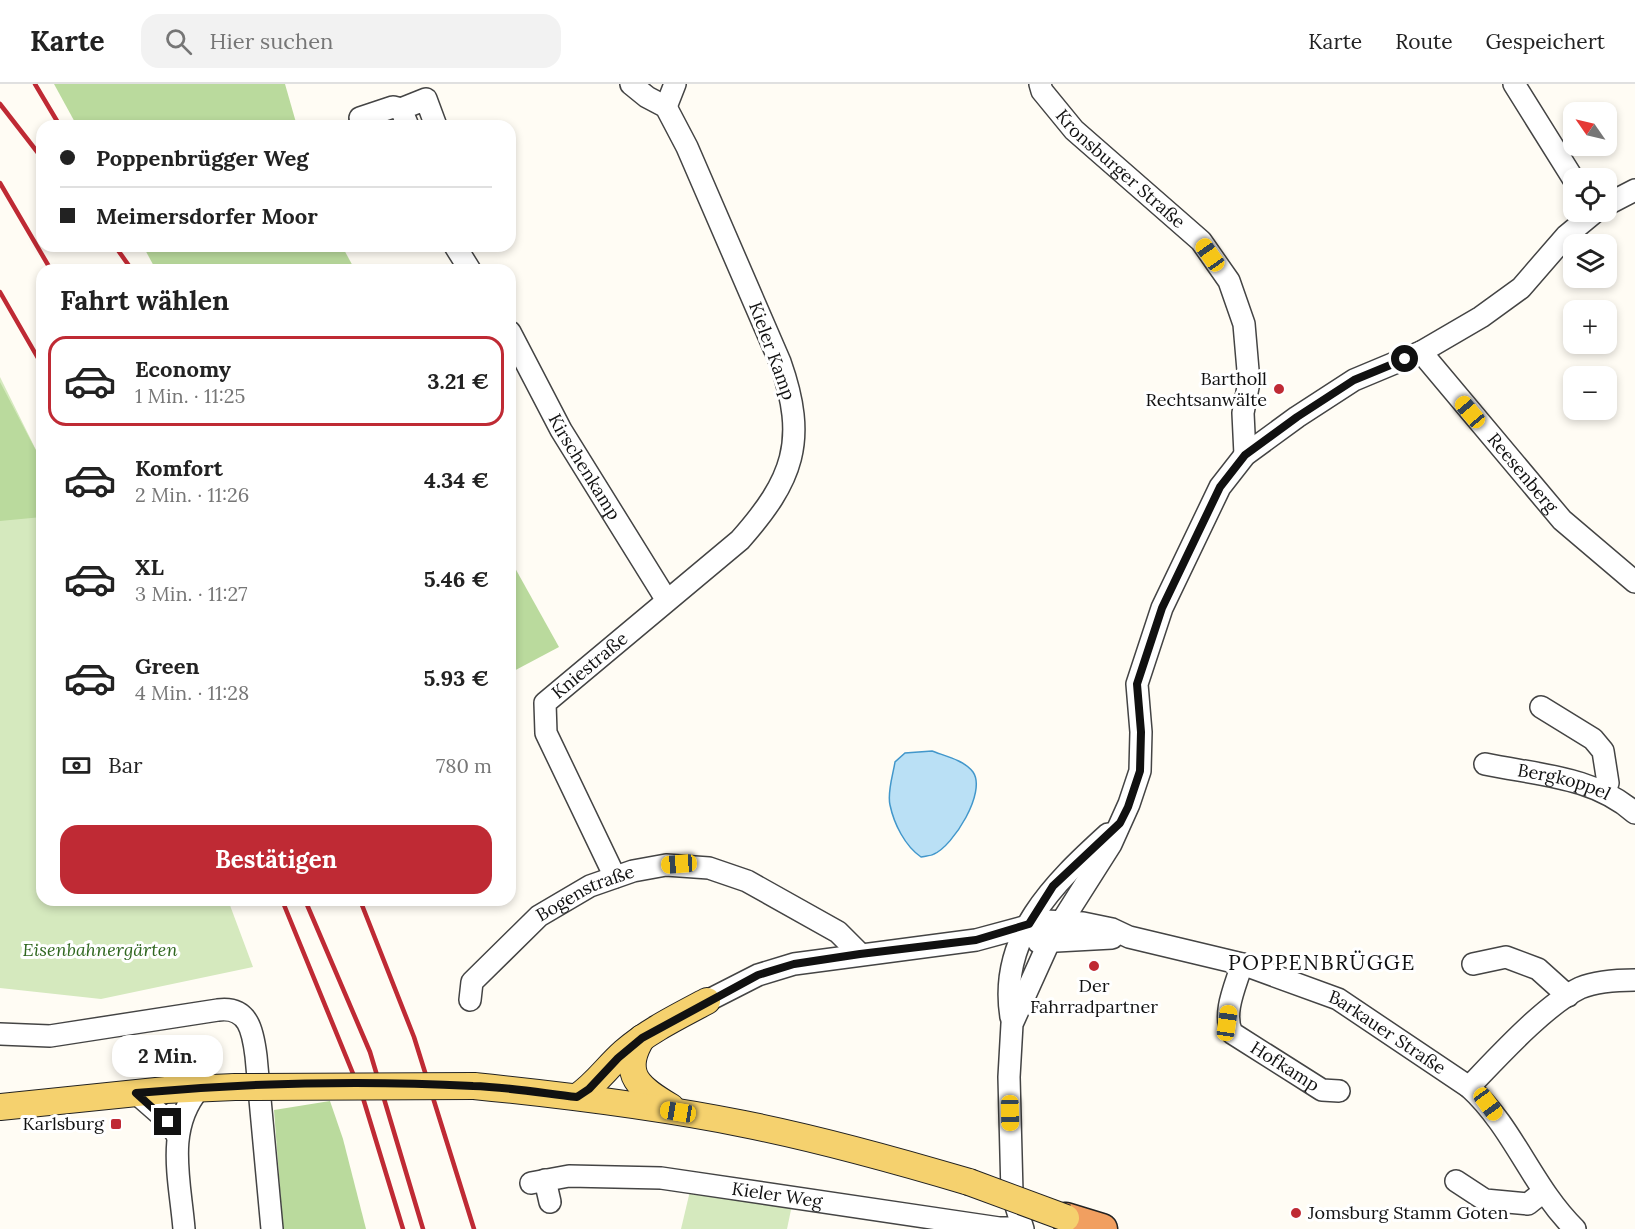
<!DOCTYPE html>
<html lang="de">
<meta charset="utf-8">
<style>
body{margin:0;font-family:Lora,serif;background:#f2f2f2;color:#222;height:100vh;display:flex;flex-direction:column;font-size:22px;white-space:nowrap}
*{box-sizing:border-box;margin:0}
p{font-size:20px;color:#767676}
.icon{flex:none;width:33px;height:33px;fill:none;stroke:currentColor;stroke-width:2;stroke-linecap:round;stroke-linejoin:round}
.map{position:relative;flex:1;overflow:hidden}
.panel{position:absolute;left:36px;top:180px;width:480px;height:642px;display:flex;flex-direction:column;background:#fff;border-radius:18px;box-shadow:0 3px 9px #0003}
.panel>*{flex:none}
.banner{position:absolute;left:36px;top:36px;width:480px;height:132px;border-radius:18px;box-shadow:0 3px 9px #0003;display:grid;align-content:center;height:132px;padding:0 24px;background:#fff}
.needle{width:39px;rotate:304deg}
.fabs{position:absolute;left:1563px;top:18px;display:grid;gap:12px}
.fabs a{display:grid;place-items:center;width:54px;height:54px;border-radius:12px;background:#fff;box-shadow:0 3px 9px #0003;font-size:30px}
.end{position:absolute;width:27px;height:27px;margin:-14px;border:8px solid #111;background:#fff;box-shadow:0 0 0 3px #fff}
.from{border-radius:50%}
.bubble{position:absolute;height:42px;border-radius:18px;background:#fff;box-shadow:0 3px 9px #0003;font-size:20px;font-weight:700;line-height:42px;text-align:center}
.car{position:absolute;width:18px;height:36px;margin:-18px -9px;border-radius:8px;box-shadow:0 0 4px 2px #0007;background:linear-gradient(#f5c518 24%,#345 0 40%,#f5c518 0 76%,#345 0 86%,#f5c518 0)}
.banner b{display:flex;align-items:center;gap:21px;height:57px;font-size:22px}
.banner b+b{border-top:2px solid #e0e0e0}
.banner i{width:15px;height:15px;background:#222}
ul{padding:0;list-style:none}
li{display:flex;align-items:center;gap:18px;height:90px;margin:0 12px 9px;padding:0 12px;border:3px solid transparent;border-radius:18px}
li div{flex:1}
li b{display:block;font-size:22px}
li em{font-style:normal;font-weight:700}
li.selected{border-color:#bf2a34}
li>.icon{width:54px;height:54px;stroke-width:1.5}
h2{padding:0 24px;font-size:27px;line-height:72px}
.pay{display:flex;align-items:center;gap:15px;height:66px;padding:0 24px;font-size:22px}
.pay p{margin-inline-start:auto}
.button{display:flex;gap:12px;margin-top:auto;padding:12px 24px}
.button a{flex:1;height:69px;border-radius:18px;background:#bf2a34;color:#fff;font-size:24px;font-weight:700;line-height:69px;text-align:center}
header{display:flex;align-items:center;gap:36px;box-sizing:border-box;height:84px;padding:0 30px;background:#fff;border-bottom:2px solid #e0e0e0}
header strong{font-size:28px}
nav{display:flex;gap:33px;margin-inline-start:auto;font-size:21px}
.search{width:420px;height:54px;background:#f2f2f2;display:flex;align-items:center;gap:15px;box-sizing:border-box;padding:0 21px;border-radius:18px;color:#767676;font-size:22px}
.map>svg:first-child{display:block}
.green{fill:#d5e9be}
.forest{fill:#bada9d}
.water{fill:#bae0f5;stroke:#4297cb;stroke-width:1.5}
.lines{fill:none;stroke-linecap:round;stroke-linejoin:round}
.minor-casing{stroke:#444;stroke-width:24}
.major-casing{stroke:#222;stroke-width:28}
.highway-casing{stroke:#222;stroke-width:33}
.minor{stroke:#fff;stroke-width:21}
.major{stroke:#f5d16e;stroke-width:26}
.highway{stroke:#f19f60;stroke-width:30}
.rail{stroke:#bf2a34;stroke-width:4.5}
.major-bridge-casing{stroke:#222;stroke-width:28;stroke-linecap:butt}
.major-bridge{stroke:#f5d16e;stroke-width:26}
.route{stroke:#111;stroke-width:8}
.poi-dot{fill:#bf2a34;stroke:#fff;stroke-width:2}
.labels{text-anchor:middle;stroke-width:6;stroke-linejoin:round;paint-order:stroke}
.street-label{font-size:18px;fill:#111;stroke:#fff}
.poi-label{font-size:18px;fill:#111;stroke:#fff;text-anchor:end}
.park-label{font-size:18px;font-style:italic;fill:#316821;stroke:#fff}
.quarter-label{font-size:21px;letter-spacing:1.5px;fill:#111;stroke:#fff}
</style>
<header>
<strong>Karte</strong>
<div class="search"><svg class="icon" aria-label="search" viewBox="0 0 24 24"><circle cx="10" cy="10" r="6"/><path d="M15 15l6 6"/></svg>Hier suchen</div>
<nav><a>Karte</a><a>Route</a><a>Gespeichert</a></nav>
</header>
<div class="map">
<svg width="1635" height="1145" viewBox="0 0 1635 1145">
<rect width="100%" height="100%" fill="#fffcf4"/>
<g class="green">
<path d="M0,293L42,378V816H228L253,883L101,915L0,904Z"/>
<path d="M690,1107L792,1121L787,1145H681Z"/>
</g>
<g class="forest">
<path d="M54,0H285L297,42H77Z"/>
<path d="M143,162H342L355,186H156Z"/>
<path d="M0,298L42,378V433L0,437Z"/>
<path d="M510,475L559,563L510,589Z"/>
<path d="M330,1017L343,1055L366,1145H283L274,1026Z"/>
</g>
<path class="water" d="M932,667C945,672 964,676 973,688C987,708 953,762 934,770C931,772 925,772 921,773C905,762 894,740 890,721C887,708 893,691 895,678L905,669Z"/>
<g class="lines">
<defs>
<g id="minor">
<path id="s1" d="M1040,0L1042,7L1074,46L1201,157L1229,197L1244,240L1249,298L1243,329L1245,371"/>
<path d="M1514,0L1574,96"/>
<path d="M666,23L675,0"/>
<path d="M360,34L393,23L401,25"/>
<path d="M408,42L401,25L426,15L436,42"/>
<path d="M1606,121L1635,106"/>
<path d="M455,162L470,186"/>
<path id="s2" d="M510,248L561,346L666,515"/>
<path id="s3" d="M1421,268L1562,436L1635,498"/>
<path d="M1541,623L1593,655L1603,667L1608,699L1604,708"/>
<path id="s4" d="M1485,680C1537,691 1593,692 1635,729"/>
<path id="s5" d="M615,793L546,649L545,619L740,456C793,396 808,357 780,278L687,63L666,23L647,13L631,0"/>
<path d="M1038,858L1112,854"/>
<path id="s6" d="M1242,880C1236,901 1222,929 1232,949L1322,1006L1339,1007"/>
<path d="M1473,880L1506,873L1538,885L1568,912"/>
<path id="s7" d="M470,916L472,898L539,832L590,802L633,787L666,781L709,784L747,797L838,848L860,870"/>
<path id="s8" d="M707,917L758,891L794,880L976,856L1046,837L1083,839L1112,845L1129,853L1242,880L1338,915L1469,1003C1514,1044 1532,1103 1575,1145"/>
<path d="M1011,933C998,853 1054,799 1108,750"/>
<path d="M0,950L50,952L218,926C249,922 253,948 256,972L272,1145"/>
<path d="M1469,1003C1497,974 1545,921 1580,904C1597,897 1617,896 1635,896"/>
<path d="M136,1009L168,1037L177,1051"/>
<path d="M545,1096L550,1118"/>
<path d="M1456,1097L1485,1116L1528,1120L1543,1108"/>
<path id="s9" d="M531,1099L569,1092L661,1094L999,1144H1022"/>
<path d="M184,1145C180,1096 165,1045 199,1005"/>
<path d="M1023,1145L1012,1109L1009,993L1012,940L1050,856L1111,760L1129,720L1140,687L1141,648L1137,600L1162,524L1220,403L1245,371L1297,333L1354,296L1421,268L1481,233L1521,204L1566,152L1595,128"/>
</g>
<g id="major">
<path d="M642,954C619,991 641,1005 671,1023"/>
<path d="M474,1002C564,1011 655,1022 744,1040C820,1055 895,1076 969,1098"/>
<path d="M577,1013C596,1000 607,983 624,968C648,947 679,932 707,917"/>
<path d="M0,1023L166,1006L235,1003"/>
</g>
<path id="highway" d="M1066,1134L1102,1145"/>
</defs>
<use href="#minor" class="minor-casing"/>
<use href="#major" class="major-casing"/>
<use href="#highway" class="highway-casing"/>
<use href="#minor" class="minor"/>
<use href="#major" class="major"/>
<use href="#highway" class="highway"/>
<g class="rail">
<path d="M35,0L60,42"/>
<path d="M0,20L42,74"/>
<path d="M0,99L51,186"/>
<path d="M115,162L132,186"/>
<path d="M0,208L42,281"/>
<path d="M282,816L363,1014L403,1145"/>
<path d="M305,816L370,968L423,1145"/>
<path d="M360,816L414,953L474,1145"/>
</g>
<defs>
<g id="major-bridge">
<path d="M235,1003L474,1002"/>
<path d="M969,1098L1066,1134"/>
</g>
</defs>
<use href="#major-bridge" class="major-bridge-casing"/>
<use href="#major-bridge" class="major-bridge"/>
</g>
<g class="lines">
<path class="route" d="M168,1038L136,1009C247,999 361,996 473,1002C507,1003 542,1009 577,1013L589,1005L618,974L642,954L758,891L794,880L860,870L976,856L1029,840L1053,802L1120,739L1128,723L1140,687L1141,648L1137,600L1162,524L1220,403L1245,371L1297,333L1354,296L1405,275"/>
</g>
<g class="poi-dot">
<circle cx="1279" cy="305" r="6"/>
<circle cx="1094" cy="882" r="6"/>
<rect x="110" y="1034" width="12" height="12" rx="3"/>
<circle cx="1296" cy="1129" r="6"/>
</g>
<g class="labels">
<g class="street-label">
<text dy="6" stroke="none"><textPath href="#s1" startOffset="118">Kronsburger Straße</textPath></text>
<text transform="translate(772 267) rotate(70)" y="6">Kieler Kamp</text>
<text dy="6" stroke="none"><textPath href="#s2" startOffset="154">Kirschenkamp</textPath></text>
<text dy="6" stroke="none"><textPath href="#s3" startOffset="158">Reesenberg</textPath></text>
<text dy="6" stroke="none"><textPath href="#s5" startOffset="248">Kniestraße</textPath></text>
<text dy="6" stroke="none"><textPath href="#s4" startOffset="81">Bergkoppel</textPath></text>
<text dy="6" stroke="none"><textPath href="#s7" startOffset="164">Bogenstraße</textPath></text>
<text dy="6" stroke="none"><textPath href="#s8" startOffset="714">Barkauer Straße</textPath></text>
<text dy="6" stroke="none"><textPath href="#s6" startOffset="134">Hofkamp</textPath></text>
<text dy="6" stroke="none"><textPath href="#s9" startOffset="248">Kieler Weg</textPath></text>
</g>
<g class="poi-label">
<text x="1267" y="301">Bartholl<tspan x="1267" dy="21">Rechtsanwälte</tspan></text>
<text x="1094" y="908" text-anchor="middle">Der<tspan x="1094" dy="21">Fahrradpartner</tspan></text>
<text x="104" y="1046">Karlsburg</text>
<text x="1308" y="1135" text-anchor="start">Jomsburg Stamm Goten</text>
</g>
<g class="park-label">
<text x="100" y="872">Eisenbahnergärten</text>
</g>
<g class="quarter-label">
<text x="1322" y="886">POPPENBRÜGGE</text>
</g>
</g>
</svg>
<div class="fabs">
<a><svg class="needle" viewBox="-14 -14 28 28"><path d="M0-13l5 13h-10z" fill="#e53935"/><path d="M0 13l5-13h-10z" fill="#767676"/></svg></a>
<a><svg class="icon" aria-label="locate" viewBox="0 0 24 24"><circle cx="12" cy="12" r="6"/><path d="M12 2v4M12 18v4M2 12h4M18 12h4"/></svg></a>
<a><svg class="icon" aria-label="layers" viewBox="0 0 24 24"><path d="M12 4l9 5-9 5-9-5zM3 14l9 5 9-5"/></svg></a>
<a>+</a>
<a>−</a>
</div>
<i class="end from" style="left:1405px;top:275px"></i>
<i class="end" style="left:168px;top:1038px"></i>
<div class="bubble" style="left:112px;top:951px;width:111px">2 Min.</div>
<i class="car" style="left:1210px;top:171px;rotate:325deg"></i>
<i class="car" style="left:1470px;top:328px;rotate:320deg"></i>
<i class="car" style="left:679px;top:780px;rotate:266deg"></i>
<i class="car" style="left:1227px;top:939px;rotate:8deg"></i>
<i class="car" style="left:1488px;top:1020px;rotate:144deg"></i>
<i class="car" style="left:678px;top:1028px;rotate:279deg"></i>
<i class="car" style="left:1010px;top:1029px;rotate:179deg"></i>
<div class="banner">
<b><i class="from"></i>Poppenbrügger Weg</b>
<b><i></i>Meimersdorfer Moor</b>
</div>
<section class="panel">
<h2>Fahrt wählen</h2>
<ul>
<li class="selected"><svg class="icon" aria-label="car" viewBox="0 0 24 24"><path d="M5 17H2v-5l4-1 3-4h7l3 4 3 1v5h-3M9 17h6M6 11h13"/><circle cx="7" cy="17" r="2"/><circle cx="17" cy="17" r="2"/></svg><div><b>Economy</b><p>1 Min. · 11:25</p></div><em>3.21 €</em></li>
<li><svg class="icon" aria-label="car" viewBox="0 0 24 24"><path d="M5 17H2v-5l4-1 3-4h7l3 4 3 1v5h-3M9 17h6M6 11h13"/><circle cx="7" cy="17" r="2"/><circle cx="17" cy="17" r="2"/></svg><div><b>Komfort</b><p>2 Min. · 11:26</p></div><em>4.34 €</em></li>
<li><svg class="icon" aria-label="car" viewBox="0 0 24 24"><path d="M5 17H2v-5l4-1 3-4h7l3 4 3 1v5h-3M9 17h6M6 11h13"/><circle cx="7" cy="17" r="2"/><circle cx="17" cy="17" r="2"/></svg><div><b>XL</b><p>3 Min. · 11:27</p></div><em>5.46 €</em></li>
<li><svg class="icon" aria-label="car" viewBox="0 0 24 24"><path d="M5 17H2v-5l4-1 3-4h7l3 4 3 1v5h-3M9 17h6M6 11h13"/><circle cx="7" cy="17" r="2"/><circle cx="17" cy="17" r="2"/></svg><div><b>Green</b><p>4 Min. · 11:28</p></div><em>5.93 €</em></li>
</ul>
<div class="pay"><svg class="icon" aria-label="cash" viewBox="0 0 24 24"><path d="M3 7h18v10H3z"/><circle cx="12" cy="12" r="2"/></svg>Bar<p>780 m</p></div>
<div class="button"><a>Bestätigen</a></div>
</section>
</div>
